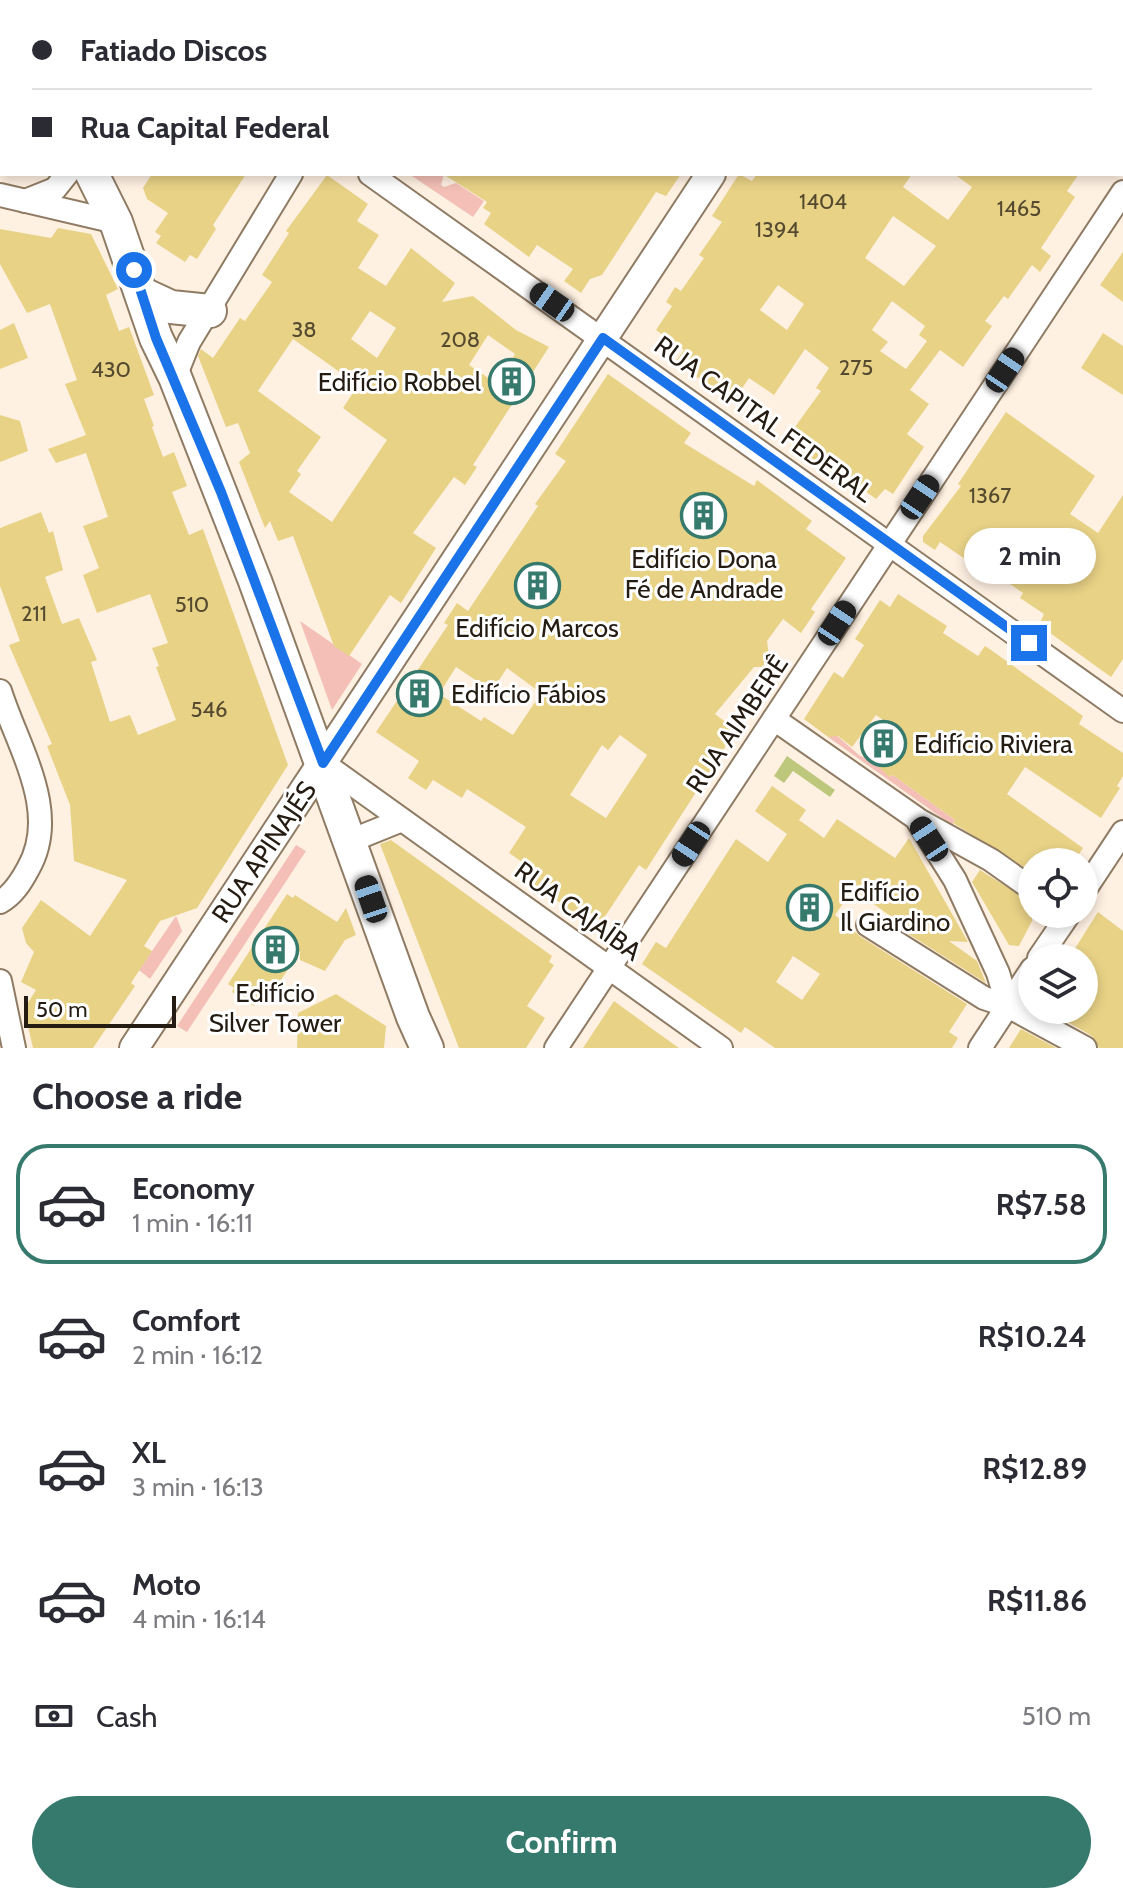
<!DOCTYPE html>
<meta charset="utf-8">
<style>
body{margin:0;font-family:Cabin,sans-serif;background:#f2f2f3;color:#2b2b33;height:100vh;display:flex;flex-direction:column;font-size:30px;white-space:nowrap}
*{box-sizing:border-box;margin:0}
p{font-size:26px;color:#7c7c81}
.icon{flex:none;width:44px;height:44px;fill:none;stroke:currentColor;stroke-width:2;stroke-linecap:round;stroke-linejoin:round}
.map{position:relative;height:1048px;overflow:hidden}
.side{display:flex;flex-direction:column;background:#fff;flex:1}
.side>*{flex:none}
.hud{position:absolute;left:0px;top:0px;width:1124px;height:176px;box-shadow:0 4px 12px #0003;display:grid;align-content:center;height:176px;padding:0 32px;background:#fff}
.fabs{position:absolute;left:1018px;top:848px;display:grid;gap:16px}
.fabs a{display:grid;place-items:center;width:80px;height:80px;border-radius:50%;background:#fff;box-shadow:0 4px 12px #0003;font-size:40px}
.scale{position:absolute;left:24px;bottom:20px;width:152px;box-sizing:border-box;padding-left:8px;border:4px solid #241c12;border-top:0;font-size:22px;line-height:28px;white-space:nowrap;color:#241c12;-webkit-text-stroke:6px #fff;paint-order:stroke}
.end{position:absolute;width:36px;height:36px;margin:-18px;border:10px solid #1a73e8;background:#fff;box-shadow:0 0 0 4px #fff}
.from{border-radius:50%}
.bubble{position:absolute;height:56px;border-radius:28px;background:#fff;box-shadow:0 4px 12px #0003;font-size:26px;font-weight:700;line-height:56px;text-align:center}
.car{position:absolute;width:24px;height:48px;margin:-24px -12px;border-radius:10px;box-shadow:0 0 6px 2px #0007;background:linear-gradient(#222 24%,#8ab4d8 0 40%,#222 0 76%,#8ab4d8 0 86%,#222 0)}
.hud b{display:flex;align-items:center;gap:28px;height:76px;font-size:30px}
.hud b+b{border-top:2px solid #e1e1e2}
.hud i{width:20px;height:20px;background:#2b2b33}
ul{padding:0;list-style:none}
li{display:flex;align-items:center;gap:24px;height:120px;margin:0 16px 12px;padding:0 16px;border:4px solid transparent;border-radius:32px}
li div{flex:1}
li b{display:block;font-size:30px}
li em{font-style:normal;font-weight:700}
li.current{border-color:#367a6e}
li>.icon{width:72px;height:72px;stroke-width:1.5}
h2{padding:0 32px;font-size:36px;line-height:96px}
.pay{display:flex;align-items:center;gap:20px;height:88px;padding:0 32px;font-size:30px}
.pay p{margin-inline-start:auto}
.cta{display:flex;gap:16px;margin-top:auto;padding:16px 32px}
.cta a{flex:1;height:92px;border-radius:48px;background:#367a6e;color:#fff;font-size:32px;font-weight:700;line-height:92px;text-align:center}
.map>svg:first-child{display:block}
.green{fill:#f3bfb6}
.water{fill:#bdc87d}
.building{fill:#e8d286;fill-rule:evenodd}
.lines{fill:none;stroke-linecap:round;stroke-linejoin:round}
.minor-casing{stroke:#8f7b63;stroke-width:26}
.tertiary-casing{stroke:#8f7b63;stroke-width:32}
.secondary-casing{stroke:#8f7b63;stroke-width:36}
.minor{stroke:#fff;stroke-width:22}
.tertiary{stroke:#fff;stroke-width:28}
.secondary{stroke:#fff;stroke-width:32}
.route{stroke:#1a73e8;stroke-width:10}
.labels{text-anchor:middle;stroke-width:6;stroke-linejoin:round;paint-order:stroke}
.number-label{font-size:22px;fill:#554a2f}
.poi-label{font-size:26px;fill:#241c12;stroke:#fff}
.street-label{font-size:26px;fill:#241c12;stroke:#fff}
</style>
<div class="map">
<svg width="1123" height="1048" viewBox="0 0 1123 1048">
<rect width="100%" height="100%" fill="#fff1e2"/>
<g class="green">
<path d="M409,174H444L441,185L444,187L456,183L484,201L473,217Z"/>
<path d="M300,621L362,664L332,710Z"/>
<path d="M835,734L859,755L882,767L889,777L893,775L955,820L952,825L828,737Z"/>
<path d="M296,845L306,851L187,1032L177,1026Z"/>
<path d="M176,916L182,931L150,979L139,970Z"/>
</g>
<path class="water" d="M787,756L835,790L830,797L793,771L784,783L774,776Z"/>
<g class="building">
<path d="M152,174H246L213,225L216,229L197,259L190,255L185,262L156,243L161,236L155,232L168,213L147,199L143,188Z"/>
<path d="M443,174H681L666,196L656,192L602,275L590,279L581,293L564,281L573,269L537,245L529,257L484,224L491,213L483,208L487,202Z"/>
<path d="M739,174L752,181L757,174H912L903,187L948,220L972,187L954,174H1079L1067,191L1075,197L1041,248L1051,256L1040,272L1032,265L1008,299L1004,296L985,321L992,326L963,367L940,350L910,390L929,404L907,434L924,447L893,494L885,489L876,499L854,483L850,487L802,452L809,443L792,431L821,391L816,388L829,368L805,349L774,395L749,378L733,402L675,362L684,350L656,330L672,306L666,302L675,287L681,291L704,258L699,255L722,222L712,216ZM893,216L936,246L904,286L865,258ZM778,285L804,304L787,330L760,310ZM892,301L925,326L919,335L927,341L906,369L880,351L888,342L872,330Z"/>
<path d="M327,175L368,204L357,221L379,235L358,268L386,286L411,248L455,283L442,302L473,296L516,330L549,347L473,465L477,467L465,485L454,477L413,533L436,548L401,603L390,595L349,656L334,646L293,536L278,541L270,521L265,528L239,462L250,453L238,423L226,427L198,356L201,349L213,358L240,318L245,321L272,282L262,275L289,233L286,231ZM370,311L396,328L377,358L351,339ZM488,335L515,354L496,383L469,365ZM293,339L358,385L343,408L387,440L332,522L289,492L301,474L297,471L321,437L258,391Z"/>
<path d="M58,228L91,234L118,289L106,295L119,331L129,327L154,395L144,399L154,426L152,427L163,457L174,452L187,486L172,492L189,535L203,529L288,765L197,908L160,921L144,946L152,951L131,983L135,986L93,1048H33L24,1009L36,990L21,982L34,952L26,943L22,928L41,900L90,936L127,880L74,861L70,805L47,746L52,744L9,645L20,641L0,586V528L41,512L49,533L53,531L63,570L45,577L62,624L79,618L97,660L91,662L110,722L130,715L138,735L176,720L156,667L159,666L152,648L168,643L150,594L97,613L83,575L99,568L83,526L108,517L86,453L56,463L48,449L86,435L65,384L77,380L50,304L27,313L0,264V229L51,238Z"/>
<path d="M1123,252V302L1100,285Z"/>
<path d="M14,323L28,358L0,369V330Z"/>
<path d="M1103,333L1123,346V395L1081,368Z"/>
<path d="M608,374L691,433L684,443L754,486L757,480L812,521L806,529L846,558L811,609L815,612L801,633L783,619L767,641L769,656L765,667H754L715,714L736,730L646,870L639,865L602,921L582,907L577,915L528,880L534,870L509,853L526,827L467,789L462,798L433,780L426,790L408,778L419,761L376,732L448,625L444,623L457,603L468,611L538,506L535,504L566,461L555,454ZM456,667L492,691L507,668L541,693L513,735L484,717L481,721L439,694ZM620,735L647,755L606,818L570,795L602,745L608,750Z"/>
<path d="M1006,412L1095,476L1070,514L1098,533L1123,495V659L1111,677L1039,625L1044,614L1020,598L1023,593L977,561L974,565L940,542L935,550L923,542V536L961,486L958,484Z"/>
<path d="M0,415L20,421L28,451L0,462Z"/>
<path d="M898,594L947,626L943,633L978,656L985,646L991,650L1083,716L1079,724L1123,753V776L1117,786L1120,788L1101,818L1025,767L1007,794L1083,848L1074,862H1032V872L953,823L955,820L893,775L889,777L875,763L897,730L876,715L852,747L838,736L828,737L804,719L834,672L843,678L864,645L855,639L880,600L890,607Z"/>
<path d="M772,786L806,810L799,820L824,838L837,819L895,858L909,838L968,942L949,941L977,961L986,983L902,930L904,926L853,889L835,915L861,937L967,1004L949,1032L958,1038L952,1048H775L745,1027L741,1033L642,964L656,942L666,948L736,839L768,862L787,834L755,811ZM793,956L820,974L802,1000L776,982Z"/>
<path d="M391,840L552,956L549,962L554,965L527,1006L545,1018L526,1048H459L380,844Z"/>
<path d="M980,870L1032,903V921L1019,946L1009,945L972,882Z"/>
<path d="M287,894L293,898L295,895L337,922L346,908L356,935L345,940L325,971L300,960V951L265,1004L256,1002L254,1006L232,992L234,988L228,984Z"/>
<path d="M1098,912L1123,931V1048H1099L1092,1036L1047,1010H1084V958H1069Z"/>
<path d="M336,994L386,1026L384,1048H297L298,1013Z"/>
<path d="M614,1001L651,1028L679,1048H583Z"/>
<path d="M1021,1029L1056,1048H1009Z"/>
</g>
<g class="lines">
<defs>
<g id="minor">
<path d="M123,0L126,2"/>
<path d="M1000,0L1002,2"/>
<path d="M400,2L402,0"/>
<path d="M1122,87L1123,88"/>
<path d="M370,174L1123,711"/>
<path d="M0,195L116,222"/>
<path d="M25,201L55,189L67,174"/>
<path d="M175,377L189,342L291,174"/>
<path d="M0,691C18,748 61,812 28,869C21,882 13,895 0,902"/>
<path d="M774,719L916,818L955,880L998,973L1008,1006"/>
<path d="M323,763L721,1048"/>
<path d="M917,819L991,860L1032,889"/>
<path d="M350,841L402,820"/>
<path d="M1084,891L1123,832"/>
<path d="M868,925L984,998L1008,1006L1085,1048"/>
<path d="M1039,958L1069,914"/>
<path d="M0,981L14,1048"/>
<path d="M556,1048L1123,192"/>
<path d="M980,1048L1032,969"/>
</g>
<g id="tertiary">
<path d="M824,2L825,0"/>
<path d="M134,1048L711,174"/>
</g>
<g id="secondary">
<path d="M0,48L2,51"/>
<path d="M92,174L116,222L156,338L175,377L255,581L413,1017L427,1048"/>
<path d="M143,294L171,307L210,311"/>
</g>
</defs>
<use href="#minor" class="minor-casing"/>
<use href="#tertiary" class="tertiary-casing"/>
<use href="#secondary" class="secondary-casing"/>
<use href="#minor" class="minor"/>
<use href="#tertiary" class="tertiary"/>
<use href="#secondary" class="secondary"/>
</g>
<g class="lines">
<path class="route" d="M134,270L156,338L221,492L323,763L603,338L1029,643"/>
</g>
<defs>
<symbol id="building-ring" viewBox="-11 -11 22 22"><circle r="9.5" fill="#fff" stroke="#367a6e" stroke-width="1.5"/><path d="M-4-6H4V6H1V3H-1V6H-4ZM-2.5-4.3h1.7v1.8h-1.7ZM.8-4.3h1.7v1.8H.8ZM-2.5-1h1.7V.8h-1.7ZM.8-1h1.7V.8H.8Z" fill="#367a6e"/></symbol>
</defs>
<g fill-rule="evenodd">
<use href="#building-ring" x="486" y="356" width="51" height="51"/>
<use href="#building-ring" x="678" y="490" width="51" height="51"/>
<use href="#building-ring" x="512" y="560" width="51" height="51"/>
<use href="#building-ring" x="394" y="668" width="51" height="51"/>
<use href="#building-ring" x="858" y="718" width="51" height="51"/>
<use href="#building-ring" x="784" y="882" width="51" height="51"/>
<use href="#building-ring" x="250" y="924" width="51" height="51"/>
</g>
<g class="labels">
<g class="number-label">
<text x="823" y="209">1404</text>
<text x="1019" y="216">1465</text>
<text x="777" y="237">1394</text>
<text x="304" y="337">38</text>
<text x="460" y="347">208</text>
<text x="856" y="375">275</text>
<text x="111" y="377">430</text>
<text x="990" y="503">1367</text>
<text x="192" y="612">510</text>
<text x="34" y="621">211</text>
<text x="209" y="717">546</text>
</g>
<g class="poi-label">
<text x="481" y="391" text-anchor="end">Edifício Robbel</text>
<text x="704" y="568">Edifício Dona<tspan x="704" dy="30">Fé de Andrade</tspan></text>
<text x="537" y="637">Edifício Marcos</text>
<text x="451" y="703" text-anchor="start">Edifício Fábios</text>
<text x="914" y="753" text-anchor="start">Edifício Riviera</text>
<text x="840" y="901" text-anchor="start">Edifício<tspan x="840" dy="30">Il Giardino</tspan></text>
<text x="275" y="1002">Edifício<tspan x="275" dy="30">Silver Tower</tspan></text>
</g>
<g class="street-label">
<text transform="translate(764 419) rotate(36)" y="9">RUA CAPITAL FEDERAL</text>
<text transform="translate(737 724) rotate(-56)" y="9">RUA AIMBERÊ</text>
<text transform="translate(264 852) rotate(-56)" y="9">RUA APINAJÉS</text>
<text transform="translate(578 911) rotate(36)" y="9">RUA CAJAÍBA</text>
</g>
</g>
</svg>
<div class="fabs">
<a><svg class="icon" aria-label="locate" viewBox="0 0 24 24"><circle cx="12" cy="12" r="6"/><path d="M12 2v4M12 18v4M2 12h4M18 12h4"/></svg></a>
<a><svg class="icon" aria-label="layers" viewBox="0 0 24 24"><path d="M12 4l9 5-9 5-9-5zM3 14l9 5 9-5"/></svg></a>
</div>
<div class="scale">50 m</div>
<i class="end from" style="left:134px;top:270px"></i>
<i class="end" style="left:1029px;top:643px"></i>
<div class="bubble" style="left:964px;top:528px;width:132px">2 min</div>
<i class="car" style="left:552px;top:302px;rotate:305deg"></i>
<i class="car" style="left:1005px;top:370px;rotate:34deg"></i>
<i class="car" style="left:920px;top:497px;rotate:34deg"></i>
<i class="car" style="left:837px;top:623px;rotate:33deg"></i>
<i class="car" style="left:929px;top:839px;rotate:327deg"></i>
<i class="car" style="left:691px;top:844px;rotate:213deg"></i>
<i class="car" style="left:371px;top:899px;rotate:341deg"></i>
<div class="hud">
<b><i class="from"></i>Fatiado Discos</b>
<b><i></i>Rua Capital Federal</b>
</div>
</div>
<section class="side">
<h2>Choose a ride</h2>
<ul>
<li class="current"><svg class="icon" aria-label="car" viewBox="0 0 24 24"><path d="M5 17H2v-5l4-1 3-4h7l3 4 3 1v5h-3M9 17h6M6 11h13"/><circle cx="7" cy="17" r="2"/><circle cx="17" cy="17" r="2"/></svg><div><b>Economy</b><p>1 min · 16:11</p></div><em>R$7.58</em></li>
<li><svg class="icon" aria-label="car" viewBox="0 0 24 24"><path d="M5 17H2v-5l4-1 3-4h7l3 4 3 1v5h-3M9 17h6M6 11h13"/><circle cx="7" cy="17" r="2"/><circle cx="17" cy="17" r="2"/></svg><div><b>Comfort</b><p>2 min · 16:12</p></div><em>R$10.24</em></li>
<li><svg class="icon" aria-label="car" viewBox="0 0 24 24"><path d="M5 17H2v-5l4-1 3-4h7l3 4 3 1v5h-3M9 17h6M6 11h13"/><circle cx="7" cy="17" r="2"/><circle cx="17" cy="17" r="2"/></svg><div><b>XL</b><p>3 min · 16:13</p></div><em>R$12.89</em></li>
<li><svg class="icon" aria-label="car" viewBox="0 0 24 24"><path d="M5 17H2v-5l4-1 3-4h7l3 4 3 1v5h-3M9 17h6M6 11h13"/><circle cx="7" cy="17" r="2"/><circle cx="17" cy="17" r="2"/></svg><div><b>Moto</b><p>4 min · 16:14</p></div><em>R$11.86</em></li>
</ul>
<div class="pay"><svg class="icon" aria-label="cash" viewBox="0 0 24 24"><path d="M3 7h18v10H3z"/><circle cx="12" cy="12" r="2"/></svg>Cash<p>510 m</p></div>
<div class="cta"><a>Confirm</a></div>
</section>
